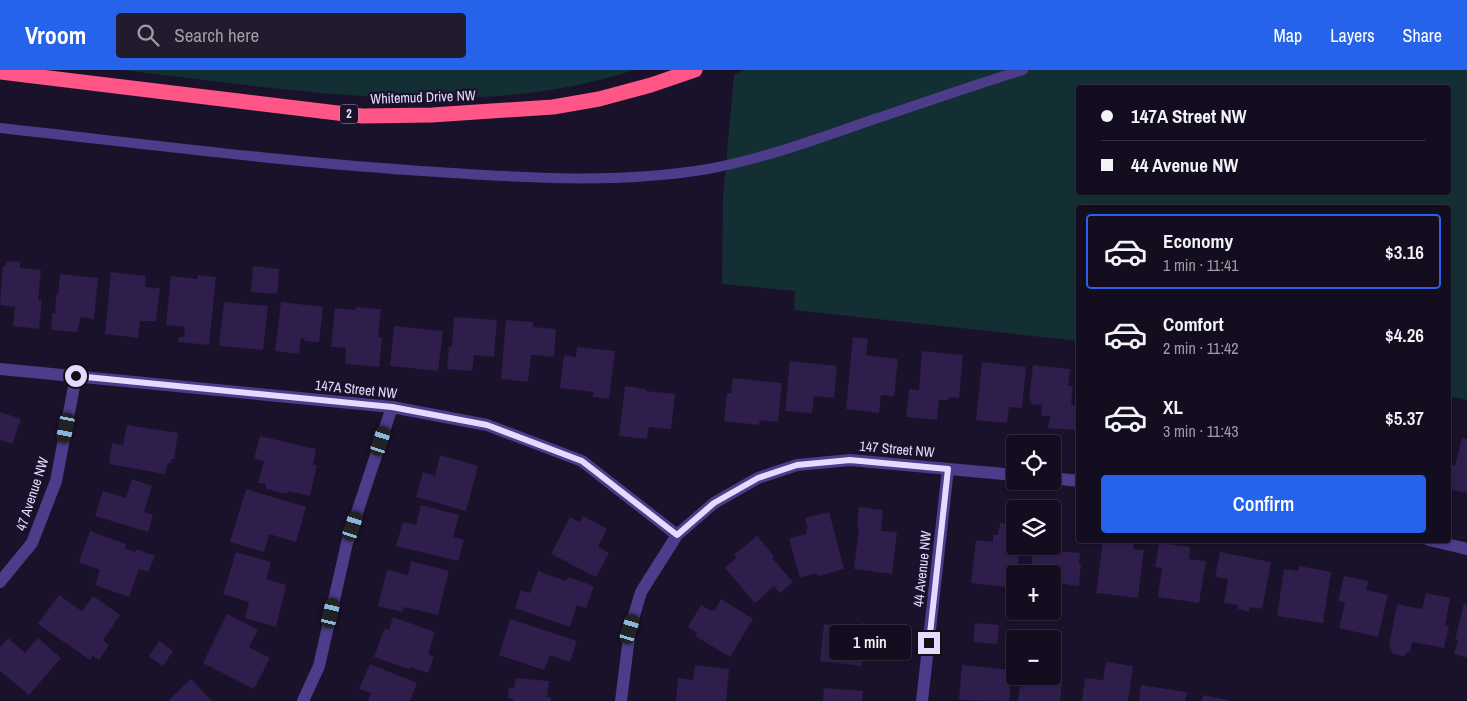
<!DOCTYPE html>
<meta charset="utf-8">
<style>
body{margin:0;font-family:"Archivo Narrow",sans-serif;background:#211b2d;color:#f1f3f6;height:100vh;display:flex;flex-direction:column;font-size:19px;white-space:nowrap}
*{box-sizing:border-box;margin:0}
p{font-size:16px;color:#9d9ca5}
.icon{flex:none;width:28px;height:28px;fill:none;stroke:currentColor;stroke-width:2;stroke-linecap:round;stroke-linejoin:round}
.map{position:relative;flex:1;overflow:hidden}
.sheet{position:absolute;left:1076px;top:135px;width:375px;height:338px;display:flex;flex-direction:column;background:#140d20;border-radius:5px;box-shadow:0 1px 4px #0004,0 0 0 1px #332d3e}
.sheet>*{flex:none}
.banner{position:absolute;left:1076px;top:15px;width:375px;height:110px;border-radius:5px;box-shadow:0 1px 4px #0004,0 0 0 1px #332d3e;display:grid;align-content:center;height:110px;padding:0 25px;background:#140d20}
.controls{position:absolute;left:1006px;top:365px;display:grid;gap:10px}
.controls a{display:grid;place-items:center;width:55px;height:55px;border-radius:5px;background:#140d20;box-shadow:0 1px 4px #0004,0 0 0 1px #332d3e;font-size:25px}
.end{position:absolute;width:22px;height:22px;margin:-11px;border:6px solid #e5daff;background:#111;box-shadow:0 0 0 2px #111}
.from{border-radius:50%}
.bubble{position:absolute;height:35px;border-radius:5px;background:#140d20;box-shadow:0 1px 4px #0004,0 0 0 1px #332d3e;font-size:16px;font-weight:600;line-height:35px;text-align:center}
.car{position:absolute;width:15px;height:30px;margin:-15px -8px;border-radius:6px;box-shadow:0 0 4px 1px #0007;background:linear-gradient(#222 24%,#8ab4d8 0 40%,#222 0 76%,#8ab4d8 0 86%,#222 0)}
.banner b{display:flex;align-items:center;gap:18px;height:48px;font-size:19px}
.banner b+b{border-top:1px solid #332d3e}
.banner i{width:12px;height:12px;background:#f1f3f6}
ul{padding:9px 0 0;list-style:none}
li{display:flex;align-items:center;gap:15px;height:75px;margin:0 10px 8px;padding:0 15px;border:2px solid transparent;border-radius:5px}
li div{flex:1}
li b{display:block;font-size:19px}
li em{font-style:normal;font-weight:600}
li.current{border-color:#2563eb}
li>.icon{width:45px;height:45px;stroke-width:1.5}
.button{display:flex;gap:10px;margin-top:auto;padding:10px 25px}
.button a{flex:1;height:58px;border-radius:5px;background:#2563eb;color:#fff;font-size:20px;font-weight:600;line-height:58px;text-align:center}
header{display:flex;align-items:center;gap:30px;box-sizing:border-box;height:70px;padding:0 25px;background:#2563eb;color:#fff}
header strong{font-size:24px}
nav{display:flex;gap:28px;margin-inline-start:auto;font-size:18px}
.search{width:350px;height:45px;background:#211b2d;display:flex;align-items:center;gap:12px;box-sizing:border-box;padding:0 18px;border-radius:5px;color:#9d9ca5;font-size:19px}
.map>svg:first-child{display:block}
.green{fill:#142f34;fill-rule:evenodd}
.building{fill:#2f1d4b}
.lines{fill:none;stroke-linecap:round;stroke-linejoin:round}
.lane{stroke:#4d3c89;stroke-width:10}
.street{stroke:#4d3c89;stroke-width:12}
.highway{stroke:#ff5587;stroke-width:15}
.route{stroke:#e5daff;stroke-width:6}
.labels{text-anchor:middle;stroke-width:4.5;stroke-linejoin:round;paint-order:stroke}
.shield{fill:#1a112a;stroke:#a89ebf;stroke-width:1}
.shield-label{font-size:12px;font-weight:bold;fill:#e5daff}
.street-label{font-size:14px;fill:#e5daff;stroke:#1a112a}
</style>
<header>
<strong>Vroom</strong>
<div class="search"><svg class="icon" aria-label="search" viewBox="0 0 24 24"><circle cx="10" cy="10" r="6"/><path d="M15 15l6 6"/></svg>Search here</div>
<nav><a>Map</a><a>Layers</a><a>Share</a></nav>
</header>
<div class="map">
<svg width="1467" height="631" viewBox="0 0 1467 631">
<rect width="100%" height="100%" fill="#1a112a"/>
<g class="green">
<path d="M122,0H634C474,53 286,19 122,0Z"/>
<path d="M744,0H1467V330L1449,326V138H1079V271L794,240L795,221L722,214L723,127L734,5ZM1079,18H1449V122H1079Z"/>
</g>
<g class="building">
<path d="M6,191L20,192V198L41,200L38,230H42L39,259L13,256L15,237L0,235L3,196H6Z"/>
<path d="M253,196L279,199L277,224L251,222Z"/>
<path d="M111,202L146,206L145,217L160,218L156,251H140L138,268L105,264Z"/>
<path d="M60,204L98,208L94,249L81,247L77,262L51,260L52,243H55L56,225H58Z"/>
<path d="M198,205L216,207L209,275L178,272L179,267H184L185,257L166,255L171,206L198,209Z"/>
<path d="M224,232L268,236L263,280L219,276Z"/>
<path d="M281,232L323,237L319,272L304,271L305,268H301L299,284L275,281Z"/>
<path d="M356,237L381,239L378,267L382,268L379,297L345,294L346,278L331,277L335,238L355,240Z"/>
<path d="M454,247L497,250L494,287L474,285L472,301L447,299L449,276H452Z"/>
<path d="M506,250L533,252V257L556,259L554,287L531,285L528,312L501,309Z"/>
<path d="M394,256L443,261L438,301L390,296Z"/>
<path d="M853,267L868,269L866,285L898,289L894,326L881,325L879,343L846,339Z"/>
<path d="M577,277L615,281L609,329L593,327V322L560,318L564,285L576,287Z"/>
<path d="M922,281L963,285L959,328L949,327L948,330H939L937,350L906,347L909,319L919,320Z"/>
<path d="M790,291L837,296L834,328L814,326L812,343L785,341Z"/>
<path d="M982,292L1026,297L1022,338L1009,337L1007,353L976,350Z"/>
<path d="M1033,295L1070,299L1068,316H1073L1071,335H1077L1075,360L1048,358L1050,346H1041L1042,335L1031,334V331H1029Z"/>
<path d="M733,308L782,313L778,352L760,350L759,355L724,351L727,323H731Z"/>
<path d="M625,316L646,319V321L675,324L671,359L649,357L647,369L619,366Z"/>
<path d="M0,342L21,349L12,374L0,370Z"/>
<path d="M127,355L178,363L174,389H171V393H168L165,404L109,394L112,373L123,375Z"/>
<path d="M260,366L316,379L313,395H317L310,426L288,421L287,424L266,419V414L258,413L264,391L254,389Z"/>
<path d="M1462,368L1467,369V423L1449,419V395L1455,396Z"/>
<path d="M440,385L478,396L466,441L416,427L423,402L435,406Z"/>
<path d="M132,409L152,416L144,442L153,445L148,462L95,446L103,421L126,428Z"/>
<path d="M246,419L306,437L296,472L269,464L264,482L230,472Z"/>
<path d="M421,435L459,445L453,467L464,470L458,491L396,476L403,452L416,455Z"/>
<path d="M859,437L883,440L881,461L897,462L892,504L854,499L859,458L857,457Z"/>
<path d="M829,442L844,499L818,506L817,503L800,508L789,468L807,464L806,459H808L805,448Z"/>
<path d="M583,446L607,459L598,477L609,483L596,507L551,484L570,447L580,452Z"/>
<path d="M1000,453L1015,455V476H1024L1023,485L1019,484L1017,504H1015V518L971,513L976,470L993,472V465H998Z"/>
<path d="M90,461L126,474L125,478L135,482L136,479L155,486L148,502L139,499L129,527L95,515L100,500L79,492Z"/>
<path d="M1052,462L1060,463L1058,481L1080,483L1079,494H1081L1079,516L1058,513V516L1052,518V504H1031L1033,476H1052Z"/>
<path d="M757,466L774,486L772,488L793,512L780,523L774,516L755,533L725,498L736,488L734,485Z"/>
<path d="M1103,470H1134L1133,479L1144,480L1138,528L1096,523Z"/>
<path d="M1159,473L1190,477L1189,489L1206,491L1199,533L1158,527L1162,498L1155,497Z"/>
<path d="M236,482L271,492L266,509L286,515L276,557L245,548L249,532L223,524Z"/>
<path d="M1220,482L1271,492L1262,539L1250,537L1249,542L1238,539V535L1224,533L1228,509L1215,507Z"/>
<path d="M411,491L449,501L438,545L404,537L403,542L378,536L387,500L408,505Z"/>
<path d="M1299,496L1331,502L1323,553L1277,546L1284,499L1298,501Z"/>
<path d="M538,501L566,511L568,507L594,516L586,538L577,535L570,557L515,538L521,520L530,523Z"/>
<path d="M1344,506L1368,511L1366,520L1388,525L1378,567L1339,558L1345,533L1338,531Z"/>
<path d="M1426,523L1450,528L1445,555L1449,556L1444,578L1412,572L1410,581L1403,586L1393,584L1389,576L1397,534L1422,539Z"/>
<path d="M59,525L82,541L93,526L120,545L103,570L109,575L99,590L93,586L90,590L38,554Z"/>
<path d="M721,529L753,549L730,587L695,566L697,563L688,557L701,535L711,541L712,539L714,541Z"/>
<path d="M1464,533L1467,534V588L1454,584L1458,570H1455Z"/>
<path d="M227,544L258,560L249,577L270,588L254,619L203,593Z"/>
<path d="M393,547L435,562L428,584L434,587L428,603L410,597L409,599L374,587L384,559L389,560Z"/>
<path d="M510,549L577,571L570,592L550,585L544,600L499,585Z"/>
<path d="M860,553L886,556L883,583L863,581L862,596L820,591L824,554L860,558Z"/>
<path d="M975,553L999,555L997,574L973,572Z"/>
<path d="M8,568L25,583L38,568L61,588L29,625L0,601V577Z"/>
<path d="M159,571L173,581L163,596L149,586Z"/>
<path d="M1106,592L1133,596L1128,631H1082L1085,608L1103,610Z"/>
<path d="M370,594L417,613L410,631H368L371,623L359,619Z"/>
<path d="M695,595L729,599L726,631H676L678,608L693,610Z"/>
<path d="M962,595L1012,600L1009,631L959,630Z"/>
<path d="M516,608L549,611L547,627H551V631H513V629L508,628L509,617L514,618Z"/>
<path d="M1021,608L1062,613L1060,631H1018Z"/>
<path d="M191,609L212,631H168Z"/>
<path d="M1141,615L1187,622L1185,631H1139Z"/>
<path d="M824,618L863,621L862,631H823Z"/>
<path d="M1203,625L1228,630V631H1202Z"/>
</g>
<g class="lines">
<path class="lane" d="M0,58C146,74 291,93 437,102C527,108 619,114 708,99C762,89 818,69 869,51C920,34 971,16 1023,0"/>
<g class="street">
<path d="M0,299L392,337L487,355L582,391L677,465"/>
<path d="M1052,408L1079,411"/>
<path d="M1429,470L1467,479"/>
<path d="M0,512L32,473L56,411L76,306"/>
<path d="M303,631L319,596L347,473L392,337"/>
<path d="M621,631L630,559L641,522L677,465L714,433L758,408L797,395L850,390L1015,405"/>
<path d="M922,631L948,399"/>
</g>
<path class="highway" d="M0,2L362,46L432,45L553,37L599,29L651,15L695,0"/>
</g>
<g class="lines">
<path class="route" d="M76,306L392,337L487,355L582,391L677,465L714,433L758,408L797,395L850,390L948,399L929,573"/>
</g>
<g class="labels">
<rect class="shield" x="340" y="34.5" width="18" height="19" rx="4"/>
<g class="shield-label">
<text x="349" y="48">2</text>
</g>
<g class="street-label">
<text transform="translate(423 27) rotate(-2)" y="5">Whitemud Drive NW</text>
<text transform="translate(356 319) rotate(6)" y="5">147A Street NW</text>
<text transform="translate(897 379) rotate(5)" y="5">147 Street NW</text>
<text transform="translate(32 424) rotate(-72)" y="5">47 Avenue NW</text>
<text transform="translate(922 499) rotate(-84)" y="5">44 Avenue NW</text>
</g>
</g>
</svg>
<div class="controls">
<a><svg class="icon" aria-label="locate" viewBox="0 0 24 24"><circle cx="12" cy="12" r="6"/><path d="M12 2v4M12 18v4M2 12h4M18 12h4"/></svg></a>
<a><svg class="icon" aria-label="layers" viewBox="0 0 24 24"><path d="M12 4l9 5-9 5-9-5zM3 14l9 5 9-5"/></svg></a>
<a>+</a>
<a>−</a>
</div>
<i class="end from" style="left:76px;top:306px"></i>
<i class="end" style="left:929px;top:573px"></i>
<div class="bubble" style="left:829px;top:555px;width:82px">1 min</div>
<i class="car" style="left:66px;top:358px;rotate:191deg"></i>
<i class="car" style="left:381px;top:371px;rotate:18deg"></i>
<i class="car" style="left:353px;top:456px;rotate:18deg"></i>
<i class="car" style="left:331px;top:543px;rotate:13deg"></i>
<i class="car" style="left:630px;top:559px;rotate:17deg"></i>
<div class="banner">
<b><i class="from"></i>147A Street NW</b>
<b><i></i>44 Avenue NW</b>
</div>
<section class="sheet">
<ul>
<li class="current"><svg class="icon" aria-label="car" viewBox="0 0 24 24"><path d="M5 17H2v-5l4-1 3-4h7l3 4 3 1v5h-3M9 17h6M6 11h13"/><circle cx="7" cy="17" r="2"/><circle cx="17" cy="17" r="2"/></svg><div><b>Economy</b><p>1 min · 11:41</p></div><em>$3.16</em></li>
<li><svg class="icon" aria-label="car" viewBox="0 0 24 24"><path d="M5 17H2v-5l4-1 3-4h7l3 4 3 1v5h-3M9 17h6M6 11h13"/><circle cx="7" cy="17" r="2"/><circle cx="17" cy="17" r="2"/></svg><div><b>Comfort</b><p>2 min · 11:42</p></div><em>$4.26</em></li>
<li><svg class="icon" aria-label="car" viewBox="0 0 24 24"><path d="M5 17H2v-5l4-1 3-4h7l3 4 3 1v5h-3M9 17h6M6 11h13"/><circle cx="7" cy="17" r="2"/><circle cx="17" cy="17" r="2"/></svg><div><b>XL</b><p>3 min · 11:43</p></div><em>$5.37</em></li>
</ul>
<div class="button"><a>Confirm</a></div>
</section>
</div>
